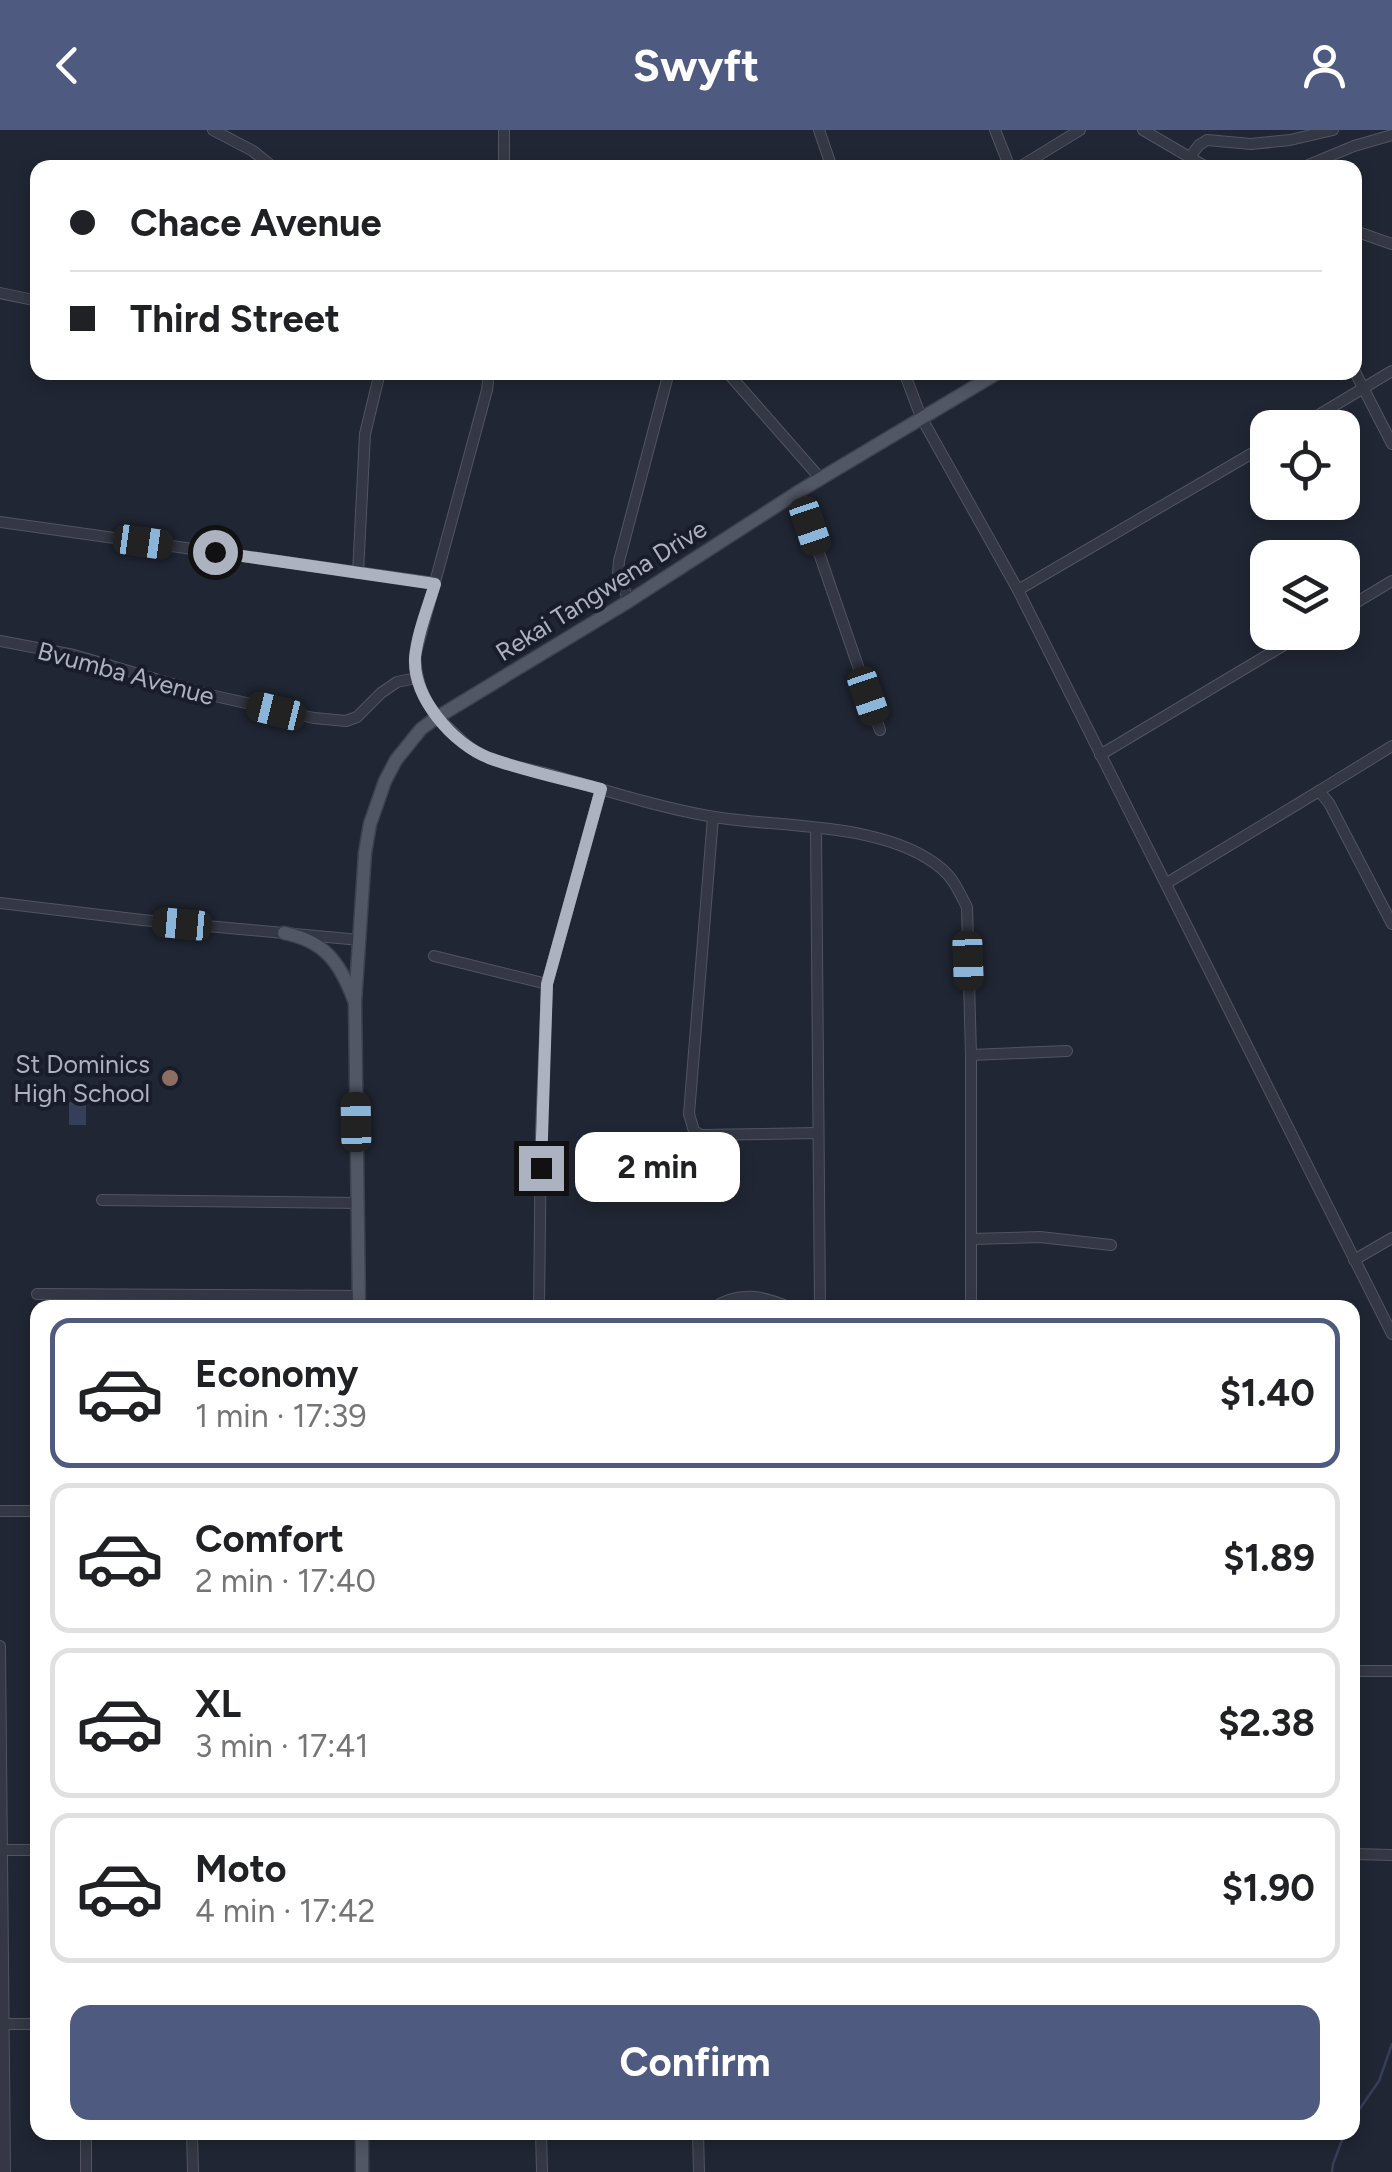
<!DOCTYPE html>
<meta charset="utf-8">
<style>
body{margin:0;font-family:Figtree,sans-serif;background:#f6f6f6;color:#202124;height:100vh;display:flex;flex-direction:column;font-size:38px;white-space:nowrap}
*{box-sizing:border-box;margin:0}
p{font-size:32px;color:#757577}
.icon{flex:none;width:55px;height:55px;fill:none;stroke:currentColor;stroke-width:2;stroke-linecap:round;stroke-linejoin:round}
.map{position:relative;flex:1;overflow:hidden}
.details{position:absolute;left:30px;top:1170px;width:1330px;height:840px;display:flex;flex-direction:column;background:#fff;border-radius:20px;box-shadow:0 5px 15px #0003}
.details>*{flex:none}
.hud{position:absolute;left:30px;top:30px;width:1332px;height:220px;border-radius:20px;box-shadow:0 5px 15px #0003;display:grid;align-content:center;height:220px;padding:0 40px;background:#fff}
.controls{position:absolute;left:1250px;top:280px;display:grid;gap:20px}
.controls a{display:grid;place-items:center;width:110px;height:110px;border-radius:20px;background:#fff;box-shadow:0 5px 15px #0003;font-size:50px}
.end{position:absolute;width:45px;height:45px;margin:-22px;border:12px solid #adb2c1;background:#111;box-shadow:0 0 0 5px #111}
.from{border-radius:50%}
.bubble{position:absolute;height:70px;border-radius:20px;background:#fff;box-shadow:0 5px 15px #0003;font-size:32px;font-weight:700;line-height:70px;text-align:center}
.car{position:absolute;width:30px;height:60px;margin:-30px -15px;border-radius:12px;box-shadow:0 0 8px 2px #0007;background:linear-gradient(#222 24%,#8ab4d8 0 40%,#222 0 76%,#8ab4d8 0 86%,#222 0)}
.hud b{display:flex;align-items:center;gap:35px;height:95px;font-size:38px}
.hud b+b{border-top:2px solid #e0e0e0}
.hud i{width:25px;height:25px;background:#202124}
ul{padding:18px 0 0;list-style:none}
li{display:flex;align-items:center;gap:30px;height:150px;margin:0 20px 15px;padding:0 20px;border:5px solid #e0e0e0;border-radius:20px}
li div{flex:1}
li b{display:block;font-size:38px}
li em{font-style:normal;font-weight:700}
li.active{border-color:#4e5a7f}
li>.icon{width:90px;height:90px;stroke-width:1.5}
.button{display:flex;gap:20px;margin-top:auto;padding:20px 40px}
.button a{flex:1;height:115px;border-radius:20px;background:#4e5a7f;color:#fff;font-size:40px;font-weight:700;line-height:115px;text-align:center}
header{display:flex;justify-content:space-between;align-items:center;height:130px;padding:0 40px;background:#4e5a7f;color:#fff;font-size:45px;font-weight:700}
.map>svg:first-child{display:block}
.water{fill:#353f5a}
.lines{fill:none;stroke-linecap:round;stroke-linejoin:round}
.stream{stroke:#353f5a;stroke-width:2.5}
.minor-casing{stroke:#515562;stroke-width:12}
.major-casing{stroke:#3d414e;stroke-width:15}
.minor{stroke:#343844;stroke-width:10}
.major{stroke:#515764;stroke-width:12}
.route{stroke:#adb2c1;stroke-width:12}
.education-dot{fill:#8d6e63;stroke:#191d29;stroke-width:4}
.labels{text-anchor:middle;stroke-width:8;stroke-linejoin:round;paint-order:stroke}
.street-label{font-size:25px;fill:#adb2c1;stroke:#191d29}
.poi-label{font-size:25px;fill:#adb2c1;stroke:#191d29;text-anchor:end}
</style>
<header><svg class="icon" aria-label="back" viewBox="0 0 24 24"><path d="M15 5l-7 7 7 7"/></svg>Swyft<svg class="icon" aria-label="person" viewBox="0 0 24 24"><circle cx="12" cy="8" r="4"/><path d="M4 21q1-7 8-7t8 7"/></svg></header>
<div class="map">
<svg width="1392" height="2042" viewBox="0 0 1392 2042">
<rect width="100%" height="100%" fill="#202633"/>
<rect class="water" x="69" y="972" width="17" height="23"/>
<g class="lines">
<g class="stream">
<path d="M1352,1990L1379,1951L1392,1914"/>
<path d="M1332,2042L1333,2034L1345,2002"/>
</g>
<defs>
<g id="minor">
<path d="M213,0L253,21L274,38"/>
<path d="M819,0L832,38"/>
<path d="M995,0L1010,38"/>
<path d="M1143,0L1208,38"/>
<path d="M1190,27L1199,15L1207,10L1251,14L1290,10L1333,0"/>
<path d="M504,38V0"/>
<path d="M1018,38L1080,0"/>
<path d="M1301,38L1354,16L1392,5"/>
<path d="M1355,101L1392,114"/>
<path d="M0,163L38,171"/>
<path d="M489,242L487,260L415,526C417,562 428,580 455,604C460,609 466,615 472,619C494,634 526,638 552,645C604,660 661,678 714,687C783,698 888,692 942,739C954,749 960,764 967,777L971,925V1178"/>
<path d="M727,242L820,348"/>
<path d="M904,242L921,287L1018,460L1392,1204"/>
<path d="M1355,242L1392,314"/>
<path d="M1297,298L1392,241"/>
<path d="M798,362L880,600"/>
<path d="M0,392L435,453"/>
<path d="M358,443L365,304L380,242"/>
<path d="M1018,460L1268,314"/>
<path d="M629,471L618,444L619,431L669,242"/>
<path d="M1342,481L1392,451"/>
<path d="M0,511L74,525L210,565L314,588L346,591L357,587L381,563L397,552L416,548"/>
<path d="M1100,625L1306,502"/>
<path d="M1319,661L1392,616"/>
<path d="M713,687L689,984L694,1001L701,1005L817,1003"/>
<path d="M816,699L820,1178"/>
<path d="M1167,753L1319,661L1329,673L1392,794"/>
<path d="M0,773L142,790L360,810"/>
<path d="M434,826L547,854"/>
<path d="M971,925L1067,921"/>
<path d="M102,1070L358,1073"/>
<path d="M971,1109L1040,1107L1111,1115"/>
<path d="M1354,1130L1392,1108"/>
<path d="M37,1164L359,1166"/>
<path d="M539,1178L541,1002L547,854L601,659"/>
<path d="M713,1178C740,1160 763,1166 791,1178"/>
<path d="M0,1381H38"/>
<path d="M0,1516L5,2042"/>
<path d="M1352,1541H1392"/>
<path d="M2,1720H38"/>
<path d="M1352,1724L1392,1725"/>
<path d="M5,1894H38"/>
<path d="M86,2002V2042"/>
<path d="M192,2002L193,2042"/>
<path d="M541,2002L542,2042"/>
<path d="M698,2002L699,2042"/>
</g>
<g id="major">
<path d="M284,803C325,811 340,833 354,870"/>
<path d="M359,1178L355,872L365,723L370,694L385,651L396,630L421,599L436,588L629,471L798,362L999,242"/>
<path d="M362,2002V2042"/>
</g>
</defs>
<use href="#minor" class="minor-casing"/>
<use href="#major" class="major-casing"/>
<use href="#minor" class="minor"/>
<use href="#major" class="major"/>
</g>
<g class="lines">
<path class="route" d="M215,422L435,454C428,477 417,504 415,528C413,568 453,614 489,628C525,641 564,649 601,659L547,854L541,1038"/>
</g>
<circle class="education-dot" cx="170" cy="948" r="10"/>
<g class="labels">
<g class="street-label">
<text transform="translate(601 460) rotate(-32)" y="9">Rekai Tangwena Drive</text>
<text transform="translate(126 543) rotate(15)" y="9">Bvumba Avenue</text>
</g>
<g class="poi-label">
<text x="150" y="943">St Dominics<tspan x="150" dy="29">High School</tspan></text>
</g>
</g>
</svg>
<div class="controls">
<a><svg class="icon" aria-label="locate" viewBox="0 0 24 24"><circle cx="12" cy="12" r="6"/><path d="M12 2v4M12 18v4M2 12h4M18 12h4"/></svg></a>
<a><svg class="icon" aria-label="layers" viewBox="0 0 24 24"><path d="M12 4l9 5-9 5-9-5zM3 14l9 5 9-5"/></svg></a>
</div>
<i class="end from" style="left:215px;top:422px"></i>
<i class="end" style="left:541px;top:1038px"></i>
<div class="bubble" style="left:575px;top:1002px;width:165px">2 min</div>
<i class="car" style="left:810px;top:396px;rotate:161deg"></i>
<i class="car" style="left:143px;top:412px;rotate:98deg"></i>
<i class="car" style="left:868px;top:566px;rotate:161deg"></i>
<i class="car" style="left:276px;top:581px;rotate:284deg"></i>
<i class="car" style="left:182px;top:794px;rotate:275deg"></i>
<i class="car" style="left:968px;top:831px;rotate:178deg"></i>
<i class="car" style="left:356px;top:992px;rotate:359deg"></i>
<div class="hud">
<b><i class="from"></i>Chace Avenue</b>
<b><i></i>Third Street</b>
</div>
<section class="details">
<ul>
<li class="active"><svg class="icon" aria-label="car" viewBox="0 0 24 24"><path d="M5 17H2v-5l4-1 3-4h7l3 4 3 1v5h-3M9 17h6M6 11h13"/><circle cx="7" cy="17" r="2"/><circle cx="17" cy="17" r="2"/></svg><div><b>Economy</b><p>1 min · 17:39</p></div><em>$1.40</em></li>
<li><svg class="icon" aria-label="car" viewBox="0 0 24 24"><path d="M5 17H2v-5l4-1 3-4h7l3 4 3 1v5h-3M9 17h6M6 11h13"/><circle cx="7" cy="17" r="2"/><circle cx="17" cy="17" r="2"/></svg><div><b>Comfort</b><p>2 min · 17:40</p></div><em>$1.89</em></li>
<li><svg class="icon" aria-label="car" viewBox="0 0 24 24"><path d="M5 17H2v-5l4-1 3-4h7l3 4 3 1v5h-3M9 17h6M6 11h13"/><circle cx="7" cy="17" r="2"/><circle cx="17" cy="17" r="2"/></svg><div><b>XL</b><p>3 min · 17:41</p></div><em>$2.38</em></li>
<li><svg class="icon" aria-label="car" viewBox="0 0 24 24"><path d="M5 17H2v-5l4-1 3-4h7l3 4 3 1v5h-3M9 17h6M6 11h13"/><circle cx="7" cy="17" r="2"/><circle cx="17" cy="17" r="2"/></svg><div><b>Moto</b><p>4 min · 17:42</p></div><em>$1.90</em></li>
</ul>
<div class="button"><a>Confirm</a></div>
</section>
</div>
